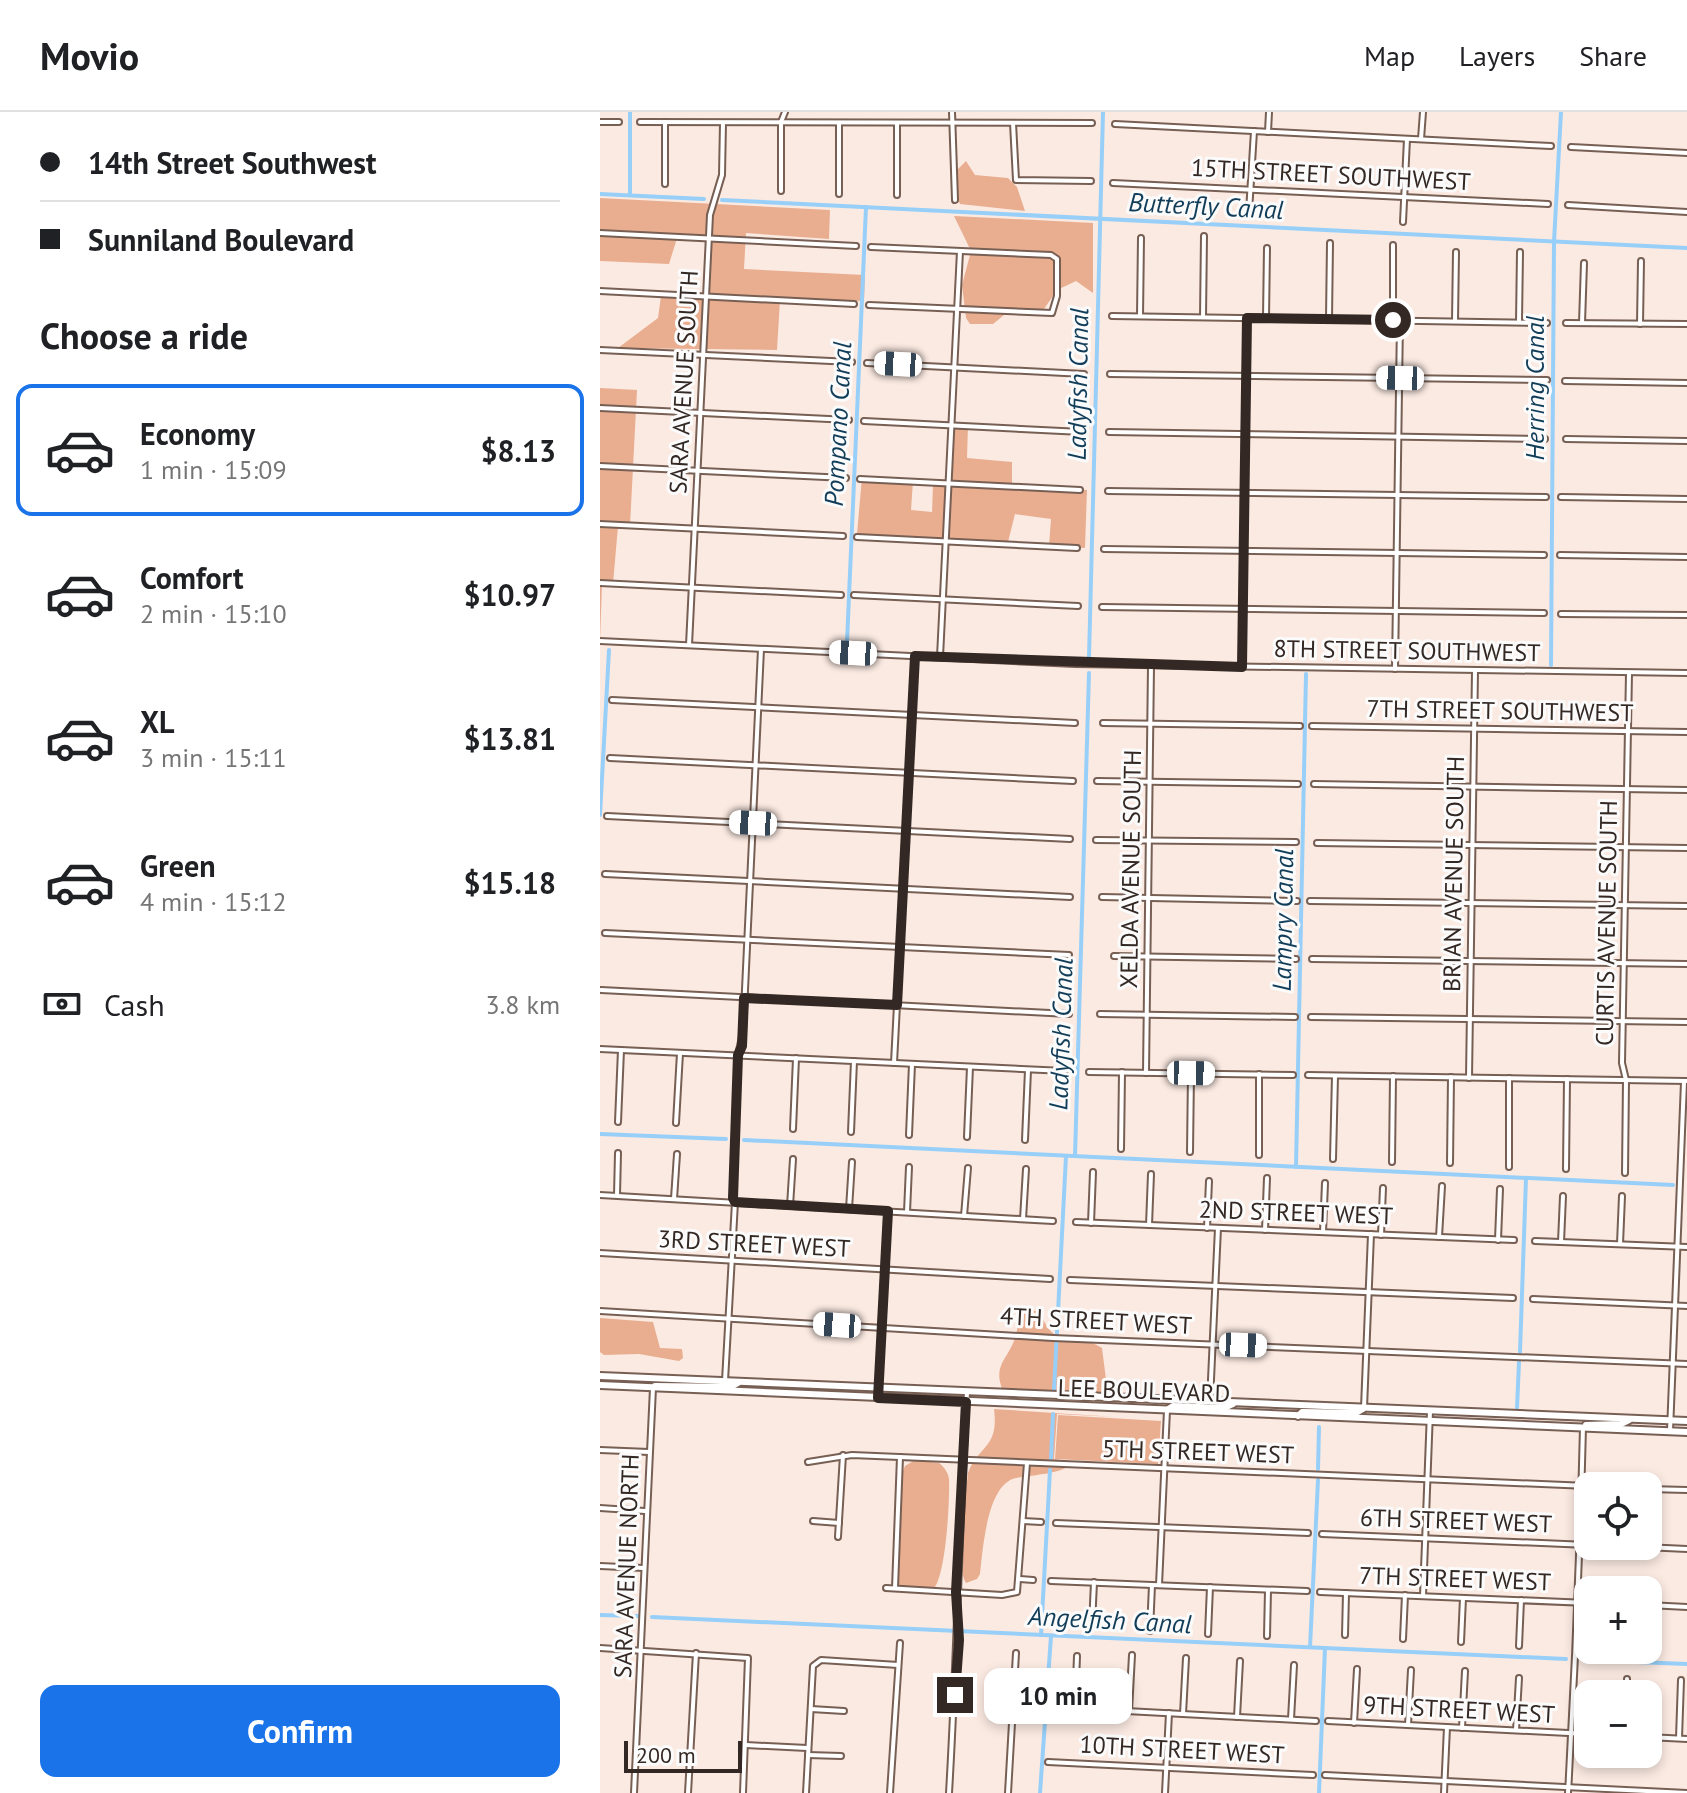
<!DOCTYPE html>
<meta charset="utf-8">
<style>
body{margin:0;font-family:"PT Sans",sans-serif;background:#f2f2f2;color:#202124;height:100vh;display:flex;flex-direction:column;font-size:30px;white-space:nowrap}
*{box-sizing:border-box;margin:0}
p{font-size:26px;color:#757577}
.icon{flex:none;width:44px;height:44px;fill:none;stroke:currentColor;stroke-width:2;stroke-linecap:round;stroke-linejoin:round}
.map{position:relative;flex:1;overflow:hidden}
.drawer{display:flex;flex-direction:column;background:#fff;width:600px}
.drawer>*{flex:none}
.top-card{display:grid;align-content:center;height:176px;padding:0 40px;background:#fff}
.controls{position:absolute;left:974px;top:1360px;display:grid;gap:16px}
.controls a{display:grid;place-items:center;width:88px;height:88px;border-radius:16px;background:#fff;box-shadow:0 4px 12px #0003;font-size:40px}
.scale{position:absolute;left:24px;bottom:20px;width:118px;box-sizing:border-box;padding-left:8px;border:4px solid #332823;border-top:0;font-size:22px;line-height:28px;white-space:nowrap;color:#332823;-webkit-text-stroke:6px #fbfbfb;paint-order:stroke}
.end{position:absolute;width:36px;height:36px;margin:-18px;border:10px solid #332823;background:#fff;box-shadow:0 0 0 4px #fff}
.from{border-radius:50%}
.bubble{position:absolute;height:56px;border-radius:16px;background:#fff;box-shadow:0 4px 12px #0003;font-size:26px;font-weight:700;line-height:56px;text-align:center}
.car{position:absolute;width:24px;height:48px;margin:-24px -12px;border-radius:10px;box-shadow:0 0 6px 2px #0007;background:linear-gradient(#fff 24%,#345 0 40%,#fff 0 76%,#345 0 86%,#fff 0)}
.top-card b{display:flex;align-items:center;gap:28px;height:76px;font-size:30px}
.top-card b+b{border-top:2px solid #e0e0e0}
.top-card i{width:20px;height:20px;background:#202124}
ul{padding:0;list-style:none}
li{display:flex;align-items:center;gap:24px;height:132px;margin:0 16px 12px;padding:0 24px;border:4px solid transparent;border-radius:16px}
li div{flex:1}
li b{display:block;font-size:30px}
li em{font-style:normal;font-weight:700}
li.current{border-color:#1a73e8}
li>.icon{width:72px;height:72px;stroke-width:1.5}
h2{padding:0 40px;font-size:36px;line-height:96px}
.pay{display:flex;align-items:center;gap:20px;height:88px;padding:0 40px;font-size:30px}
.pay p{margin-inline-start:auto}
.action{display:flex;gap:16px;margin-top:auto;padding:16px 40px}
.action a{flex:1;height:92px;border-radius:16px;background:#1a73e8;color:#fff;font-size:32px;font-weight:700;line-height:92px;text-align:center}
header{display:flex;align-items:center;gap:48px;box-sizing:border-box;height:112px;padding:0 40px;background:#fff;border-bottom:2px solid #e0e0e0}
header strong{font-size:38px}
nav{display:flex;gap:44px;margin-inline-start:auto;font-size:28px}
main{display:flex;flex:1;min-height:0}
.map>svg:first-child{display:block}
.green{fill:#e9ae90}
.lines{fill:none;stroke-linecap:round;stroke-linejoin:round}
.canal{stroke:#97cff9;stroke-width:4}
.street-casing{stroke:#775f54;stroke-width:8}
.secondary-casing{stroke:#775f54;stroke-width:10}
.street{stroke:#fff;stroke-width:4}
.secondary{stroke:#fff;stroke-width:6}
.route{stroke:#332823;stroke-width:10}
.labels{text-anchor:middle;stroke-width:6;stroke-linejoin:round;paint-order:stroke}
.street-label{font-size:24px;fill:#332823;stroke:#fbfbfb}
.water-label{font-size:26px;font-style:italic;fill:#123d59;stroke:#fbfbfb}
</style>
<header>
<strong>Movio</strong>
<nav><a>Map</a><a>Layers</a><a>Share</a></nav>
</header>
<main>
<section class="drawer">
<div class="top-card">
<b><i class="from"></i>14th Street Southwest</b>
<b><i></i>Sunniland Boulevard</b>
</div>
<h2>Choose a ride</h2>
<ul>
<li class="current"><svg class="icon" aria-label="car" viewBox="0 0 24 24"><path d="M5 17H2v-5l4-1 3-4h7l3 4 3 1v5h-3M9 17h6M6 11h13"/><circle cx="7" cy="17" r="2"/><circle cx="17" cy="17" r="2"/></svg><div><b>Economy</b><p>1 min · 15:09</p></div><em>$8.13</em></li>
<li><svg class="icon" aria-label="car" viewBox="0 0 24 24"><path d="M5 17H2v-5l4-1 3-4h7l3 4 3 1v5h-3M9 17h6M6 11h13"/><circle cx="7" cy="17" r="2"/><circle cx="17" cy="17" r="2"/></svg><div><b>Comfort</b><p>2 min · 15:10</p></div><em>$10.97</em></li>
<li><svg class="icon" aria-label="car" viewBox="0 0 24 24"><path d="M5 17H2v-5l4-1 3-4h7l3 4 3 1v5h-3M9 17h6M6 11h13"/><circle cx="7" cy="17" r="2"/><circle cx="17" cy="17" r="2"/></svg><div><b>XL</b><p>3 min · 15:11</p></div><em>$13.81</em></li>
<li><svg class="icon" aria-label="car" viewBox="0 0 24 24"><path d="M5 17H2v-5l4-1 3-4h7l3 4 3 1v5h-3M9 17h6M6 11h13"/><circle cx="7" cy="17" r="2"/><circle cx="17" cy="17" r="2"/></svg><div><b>Green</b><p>4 min · 15:12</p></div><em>$15.18</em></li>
</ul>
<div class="pay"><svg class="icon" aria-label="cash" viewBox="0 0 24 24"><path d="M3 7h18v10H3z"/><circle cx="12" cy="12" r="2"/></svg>Cash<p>3.8 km</p></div>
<div class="action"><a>Confirm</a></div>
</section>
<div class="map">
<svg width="1087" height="1681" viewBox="0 0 1087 1681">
<rect width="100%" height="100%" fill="#fbeae2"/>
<g class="green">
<path d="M366,49L375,63L408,66L417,75L425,99L360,92L356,82L357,58Z"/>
<path d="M0,86L230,98L229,127L146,121L144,157L265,163L264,189L180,188L177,238L18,236L58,206L61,184L104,185L107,126L78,123L69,152L0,149Z"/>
<path d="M354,104L493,111V181L476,169L457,178L444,197L409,199L393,212H370L366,206L362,173L371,139Z"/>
<path d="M0,276L37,278L30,414H18L13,472H2L0,530Z"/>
<path d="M352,312L368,314L367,346L412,350V374L487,378L485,436L449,434L451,407L415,402L407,434L257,422L262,365L313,369L311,398L332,400L333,372H348Z"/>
<path d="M432,1198L440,1200C456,1242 475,1218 502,1236L508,1283L403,1279C393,1255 405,1250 414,1229C417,1221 418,1211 421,1203Z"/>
<path d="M0,1206L53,1210L60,1236L82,1237L83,1246L79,1249L39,1242L4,1243L0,1240Z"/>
<path d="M440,1287L570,1293V1294L432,1289Z"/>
<path d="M394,1297L516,1305L457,1302L454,1347L477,1350C457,1363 438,1362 416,1366C387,1372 383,1436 380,1462L377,1467L366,1471C354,1452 366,1385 368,1361C379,1332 399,1337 394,1297Z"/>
<path d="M458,1303L561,1309L558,1352L455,1347Z"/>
<path d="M315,1348L339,1351C344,1355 348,1360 349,1367C350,1386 346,1469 332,1478L310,1477L297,1472L301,1364L305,1354Z"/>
</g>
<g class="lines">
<g class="canal">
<path d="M0,82L104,87"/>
<path d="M30,83V0"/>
<path d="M122,88L1087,136"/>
<path d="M247,530L266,95"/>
<path d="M489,546L503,0"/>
<path d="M951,553L954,130L961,0"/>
<path d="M0,703L9,538"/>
<path d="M0,1022L126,1027"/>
<path d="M144,1028L1073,1073"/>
<path d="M475,1044L489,561"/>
<path d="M696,1055L706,562"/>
<path d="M920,1240L926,1066"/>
<path d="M454,1278L466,1044"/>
<path d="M917,1296L919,1250"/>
<path d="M451,1347L453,1302"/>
<path d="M718,1357L719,1315"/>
<path d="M0,1503L38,1504"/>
<path d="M52,1505L966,1547"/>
<path d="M441,1523L450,1358"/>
<path d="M710,1535L718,1368"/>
<path d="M985,1548L1087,1552"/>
<path d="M440,1681L451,1524"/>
<path d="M719,1681L725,1536"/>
</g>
<defs>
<g id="street">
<path d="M352,0L355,88"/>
<path d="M0,10H19"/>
<path d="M40,10L492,11"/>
<path d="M65,10V72"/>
<path d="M239,11V82"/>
<path d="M413,11L416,68L491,69"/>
<path d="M515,12L951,34"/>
<path d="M668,20L669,0"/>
<path d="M821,27L823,0"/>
<path d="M971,35L1087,41"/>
<path d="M513,71L948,92"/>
<path d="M181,79V10L185,0"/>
<path d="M297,83V11"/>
<path d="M968,93L1087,100"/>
<path d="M649,100L654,19"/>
<path d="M803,110L807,27"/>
<path d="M0,121L256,134"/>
<path d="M0,179L254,192"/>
<path d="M269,193L452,201L457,184V147L451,143L271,135"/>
<path d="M512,204L947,211"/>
<path d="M540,204L541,126"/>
<path d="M603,205L604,124"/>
<path d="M666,206L667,136"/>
<path d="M729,207L730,131"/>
<path d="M793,208V133"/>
<path d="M855,209L856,140"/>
<path d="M919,210L920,140"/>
<path d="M966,211L1087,212"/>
<path d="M982,211L984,151"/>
<path d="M1040,212L1041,149"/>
<path d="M0,238L252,250"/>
<path d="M267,251L484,262"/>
<path d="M510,262L947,268"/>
<path d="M965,269L1087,271"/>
<path d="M0,296L249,308"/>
<path d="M264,309L482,320"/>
<path d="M509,320L945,327"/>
<path d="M966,327L1087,329"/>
<path d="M0,354L246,366"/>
<path d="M260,367L480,378"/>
<path d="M508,379L946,385"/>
<path d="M961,385L1087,387"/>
<path d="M0,412L243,424"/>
<path d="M257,425L477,436"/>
<path d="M504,437L944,443"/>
<path d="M960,443L1087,445"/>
<path d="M0,471L241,483"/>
<path d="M254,483L478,494"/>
<path d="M502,495L944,501"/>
<path d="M961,502L1087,503"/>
<path d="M0,529L475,552L1087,561"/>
<path d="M89,533L110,103L122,63L123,11"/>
<path d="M340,545L360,139"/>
<path d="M642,555L647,206"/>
<path d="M795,557L800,208"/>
<path d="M12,588L475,611"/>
<path d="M503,611L700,614"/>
<path d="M712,614L1087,620"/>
<path d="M10,646L473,669"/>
<path d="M497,669L698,672"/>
<path d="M714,672L1087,678"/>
<path d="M7,704L470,727"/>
<path d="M496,728L696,730"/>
<path d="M717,731L1087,736"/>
<path d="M5,762L470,785"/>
<path d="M502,785L697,789"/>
<path d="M710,789L1087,794"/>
<path d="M5,821L469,843"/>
<path d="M514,844L696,847"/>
<path d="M712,847L1087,852"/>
<path d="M1,878L469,902"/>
<path d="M500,902L695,905"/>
<path d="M711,905L1087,910"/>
<path d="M0,937L465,959"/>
<path d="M294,951L315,544"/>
<path d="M489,960L693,963"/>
<path d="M546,961L551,554"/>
<path d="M708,963L1087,969"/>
<path d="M869,966L875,559"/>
<path d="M18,1010L21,938"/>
<path d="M76,1011L80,941"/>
<path d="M193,1017L196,946"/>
<path d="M251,1020L254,949"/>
<path d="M309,1023L312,952"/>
<path d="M367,1025L370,955"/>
<path d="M425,1028L428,958"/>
<path d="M521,1037L522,960"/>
<path d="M590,1040L591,961"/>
<path d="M659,1043V962"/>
<path d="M733,1047L735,964"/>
<path d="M792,1050L793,964"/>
<path d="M850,1051L851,965"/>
<path d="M909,1055V966"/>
<path d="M966,1057L967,967"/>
<path d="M1025,1061L1026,968L1022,951L1029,561"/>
<path d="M0,1083L453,1109"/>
<path d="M17,1083L18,1041"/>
<path d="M74,1087L77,1042"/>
<path d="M190,1094L193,1047"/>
<path d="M249,1097L252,1050"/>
<path d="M307,1100L309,1055"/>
<path d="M364,1104L368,1056"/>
<path d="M423,1107L426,1057"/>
<path d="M476,1110L914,1128"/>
<path d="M491,1111L493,1060"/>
<path d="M549,1113L551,1062"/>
<path d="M607,1116L609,1069"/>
<path d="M665,1118L667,1066"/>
<path d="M723,1120L725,1071"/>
<path d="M781,1123L783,1076"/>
<path d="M839,1125L842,1074"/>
<path d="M898,1128L900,1077"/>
<path d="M935,1129L1087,1135"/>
<path d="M961,1130L963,1084"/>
<path d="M1020,1132L1022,1084"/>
<path d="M0,1141L450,1167"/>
<path d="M470,1168L913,1186"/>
<path d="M933,1187L1087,1194"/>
<path d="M0,1199L453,1226L1087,1252"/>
<path d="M125,1269L135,1090L133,1086L138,943L143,920L161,537"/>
<path d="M278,1285L288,1099"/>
<path d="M610,1289L618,1116"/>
<path d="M764,1296L771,1122"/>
<path d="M1070,1319L1084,970"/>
<path d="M0,1338L49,1340"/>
<path d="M208,1350L252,1343L988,1374"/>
<path d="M1048,1377L1087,1378"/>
<path d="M0,1396L45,1399"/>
<path d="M213,1409L239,1411"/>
<path d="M423,1409L441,1410"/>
<path d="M456,1411L708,1421"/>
<path d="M722,1422L988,1433"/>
<path d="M238,1425L243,1343"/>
<path d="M1023,1434L1087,1437"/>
<path d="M0,1454L44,1456"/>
<path d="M420,1467L433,1468"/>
<path d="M451,1469L707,1479"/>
<path d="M559,1473L567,1298"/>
<path d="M286,1476L402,1483L417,1480L427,1351"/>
<path d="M295,1476L300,1345"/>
<path d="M720,1480L988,1491"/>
<path d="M823,1484L830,1299"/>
<path d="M1048,1493L1087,1495"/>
<path d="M492,1513L494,1470"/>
<path d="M550,1519L552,1473"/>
<path d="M608,1522L610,1475"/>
<path d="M745,1523L746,1481"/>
<path d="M667,1524L668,1478"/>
<path d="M803,1527L805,1483"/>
<path d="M861,1530L863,1486"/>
<path d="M919,1534L921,1488"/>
<path d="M0,1536L148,1546L143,1681"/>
<path d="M1035,1540V1538"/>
<path d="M1027,1582V1567"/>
<path d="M451,1595L716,1609"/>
<path d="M475,1596L477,1544"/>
<path d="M211,1597L244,1599"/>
<path d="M529,1599L532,1543"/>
<path d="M583,1602L586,1546"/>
<path d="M637,1605L640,1549"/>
<path d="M691,1607L694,1553"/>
<path d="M728,1609L988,1622"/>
<path d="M754,1611L757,1557"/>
<path d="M808,1613L811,1558"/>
<path d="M862,1616L865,1559"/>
<path d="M916,1618L919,1566"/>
<path d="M1048,1625L1087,1627"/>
<path d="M1079,1626L1081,1568"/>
<path d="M146,1633L207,1636"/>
<path d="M208,1643L241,1644"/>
<path d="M448,1650L713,1663"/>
<path d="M725,1663L1087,1681"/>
<path d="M34,1681L53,1276"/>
<path d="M88,1681L96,1541"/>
<path d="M206,1681L213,1554L221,1548L298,1553"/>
<path d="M290,1681L300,1531"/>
<path d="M349,1681C357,1547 359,1414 367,1280"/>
<path d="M408,1681L416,1541"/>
<path d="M565,1681L569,1601"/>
<path d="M844,1681L847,1615"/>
<path d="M968,1681C975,1559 980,1438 983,1315"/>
</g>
<g id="secondary">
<path d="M0,1264L1087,1309"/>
<path d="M0,1273L1087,1320"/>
<path d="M55,1274L131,1275L138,1271"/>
<path d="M567,1298L573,1294L624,1296L633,1292"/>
<path d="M698,1304L702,1300L756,1301L763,1297"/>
<path d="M986,1313L1021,1312L1029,1308"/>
</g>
</defs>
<use href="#street" class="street-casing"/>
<use href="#secondary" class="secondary-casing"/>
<use href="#street" class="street"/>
<use href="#secondary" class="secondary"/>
</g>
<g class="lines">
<path class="route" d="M355,1583L359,1528L356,1480L366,1290L278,1286L288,1099L135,1090L133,1086L138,943L142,934L144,886L297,893L315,544L642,555L647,206L793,208"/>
</g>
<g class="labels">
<g class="street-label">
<text transform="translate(731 63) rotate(3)" y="8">15TH STREET SOUTHWEST</text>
<text transform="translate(84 270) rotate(-87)" y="8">SARA AVENUE SOUTH</text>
<text transform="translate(807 539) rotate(1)" y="8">8TH STREET SOUTHWEST</text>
<text transform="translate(900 599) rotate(1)" y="8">7TH STREET SOUTHWEST</text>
<text transform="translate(531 757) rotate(-89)" y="8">XELDA AVENUE SOUTH</text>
<text transform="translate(854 762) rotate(-89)" y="8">BRIAN AVENUE SOUTH</text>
<text transform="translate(1007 811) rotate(-89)" y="8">CURTIS AVENUE SOUTH</text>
<text transform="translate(696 1101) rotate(2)" y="8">2ND STREET WEST</text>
<text transform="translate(154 1132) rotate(3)" y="8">3RD STREET WEST</text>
<text transform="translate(496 1209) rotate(3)" y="8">4TH STREET WEST</text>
<text transform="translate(544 1279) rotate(2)" y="8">LEE BOULEVARD</text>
<text transform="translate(598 1340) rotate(2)" y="8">5TH STREET WEST</text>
<text transform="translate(856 1409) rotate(2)" y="8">6TH STREET WEST</text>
<text transform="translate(27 1454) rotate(-88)" y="8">SARA AVENUE NORTH</text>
<text transform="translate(855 1467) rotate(2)" y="8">7TH STREET WEST</text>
<text transform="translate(859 1598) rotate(3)" y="8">9TH STREET WEST</text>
<text transform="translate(582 1638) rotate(3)" y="8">10TH STREET WEST</text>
</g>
<g class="water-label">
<text transform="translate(606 94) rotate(3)" y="9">Butterfly Canal</text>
<text transform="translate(478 272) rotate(-89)" y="9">Ladyfish Canal</text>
<text transform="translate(935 276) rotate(-90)" y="9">Herring Canal</text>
<text transform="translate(238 312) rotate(-87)" y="9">Pompano Canal</text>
<text transform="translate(683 808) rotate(-89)" y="9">Lampry Canal</text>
<text transform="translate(461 922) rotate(-88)" y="9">Ladyfish Canal</text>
<text transform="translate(510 1508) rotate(3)" y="9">Angelfish Canal</text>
</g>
</g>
</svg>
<div class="controls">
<a><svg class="icon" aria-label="locate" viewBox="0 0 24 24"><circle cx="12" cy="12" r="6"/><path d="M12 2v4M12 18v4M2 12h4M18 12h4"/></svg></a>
<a>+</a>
<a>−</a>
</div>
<div class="scale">200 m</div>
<i class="end from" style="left:793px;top:208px"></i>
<i class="end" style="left:355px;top:1583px"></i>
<div class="bubble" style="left:384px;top:1556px;width:148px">10 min</div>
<i class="car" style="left:298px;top:252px;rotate:273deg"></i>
<i class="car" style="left:800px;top:266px;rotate:271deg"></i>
<i class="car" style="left:253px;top:541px;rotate:273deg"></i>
<i class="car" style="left:153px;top:711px;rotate:273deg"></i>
<i class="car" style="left:591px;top:961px;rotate:91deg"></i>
<i class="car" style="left:237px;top:1213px;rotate:274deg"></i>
<i class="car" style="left:643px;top:1233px;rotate:92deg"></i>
</div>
</main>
